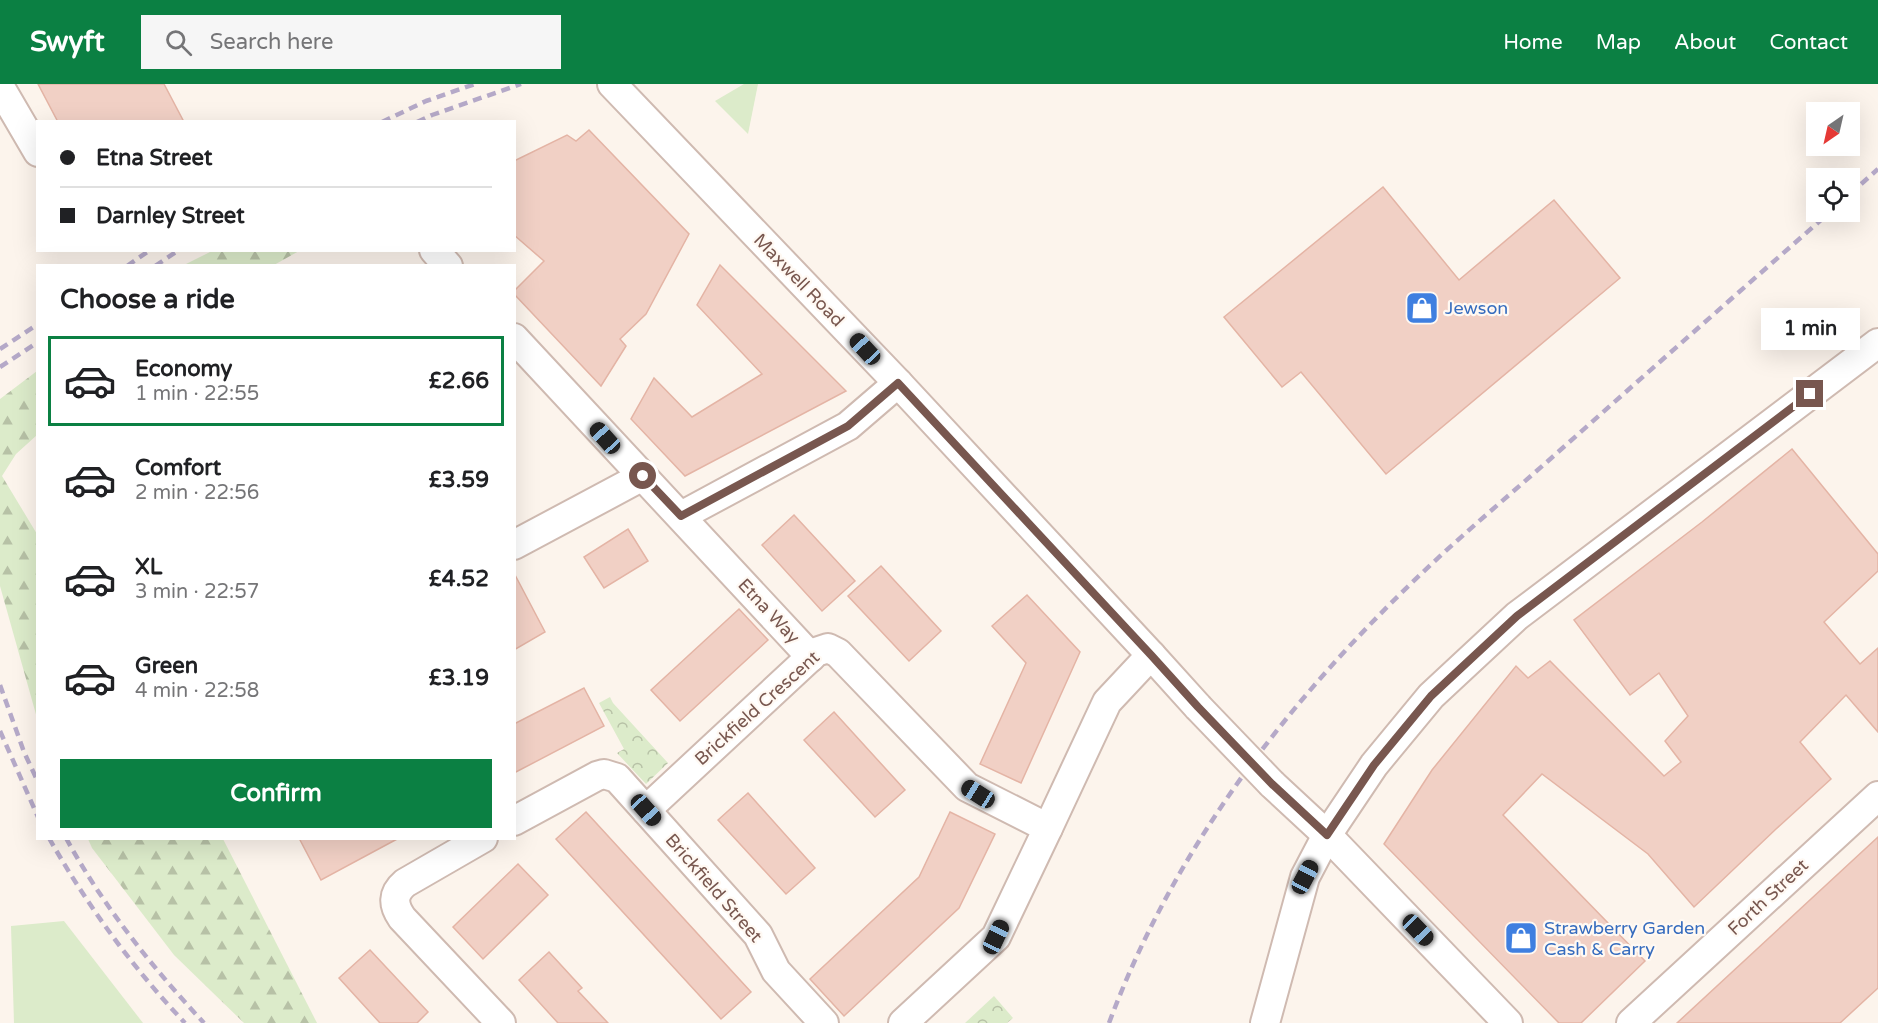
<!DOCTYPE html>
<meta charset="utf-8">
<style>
body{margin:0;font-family:"Varela Round",sans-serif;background:#f6f6f6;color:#202124;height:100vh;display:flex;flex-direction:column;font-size:22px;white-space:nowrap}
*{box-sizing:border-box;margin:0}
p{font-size:20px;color:#757577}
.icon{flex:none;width:33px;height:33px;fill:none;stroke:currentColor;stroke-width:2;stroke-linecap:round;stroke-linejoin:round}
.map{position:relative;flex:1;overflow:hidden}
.side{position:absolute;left:36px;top:180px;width:480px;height:576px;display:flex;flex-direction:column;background:#fff;border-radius:0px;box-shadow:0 6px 24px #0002}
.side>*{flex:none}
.hud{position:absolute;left:36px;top:36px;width:480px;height:132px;border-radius:0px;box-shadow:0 6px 24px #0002;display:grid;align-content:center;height:132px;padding:0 24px;background:#fff}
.needle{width:39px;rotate:214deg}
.fabs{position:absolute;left:1806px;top:18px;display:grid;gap:12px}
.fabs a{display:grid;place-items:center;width:54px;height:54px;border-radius:0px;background:#fff;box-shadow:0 6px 24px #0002;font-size:30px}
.end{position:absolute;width:27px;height:27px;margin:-14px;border:8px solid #78574f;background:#fff;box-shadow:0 0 0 3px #fff}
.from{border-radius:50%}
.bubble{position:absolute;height:42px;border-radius:0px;background:#fff;box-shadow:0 6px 24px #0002;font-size:20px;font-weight:700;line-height:42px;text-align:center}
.car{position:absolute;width:18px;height:36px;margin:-18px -9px;border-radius:8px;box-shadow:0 0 4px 2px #0007;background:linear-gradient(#222 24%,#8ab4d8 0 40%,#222 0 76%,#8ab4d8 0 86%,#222 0)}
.hud b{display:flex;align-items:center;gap:21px;height:57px;font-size:22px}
.hud b+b{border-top:2px solid #e0e0e0}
.hud i{width:15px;height:15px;background:#202124}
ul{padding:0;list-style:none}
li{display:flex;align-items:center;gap:18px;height:90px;margin:0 12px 9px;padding:0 12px;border:3px solid transparent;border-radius:0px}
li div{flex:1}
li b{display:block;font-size:22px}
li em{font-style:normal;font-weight:700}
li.current{border-color:#0b8043}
li>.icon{width:54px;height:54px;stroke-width:1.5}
h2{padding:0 24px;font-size:27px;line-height:72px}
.action{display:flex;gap:12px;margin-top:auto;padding:12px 24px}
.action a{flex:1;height:69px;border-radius:0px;background:#0b8043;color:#fff;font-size:24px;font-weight:700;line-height:69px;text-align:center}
header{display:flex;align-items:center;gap:36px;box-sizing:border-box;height:84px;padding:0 30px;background:#0b8043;color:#fff}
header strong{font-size:28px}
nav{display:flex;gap:33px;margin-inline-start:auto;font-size:21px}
.search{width:420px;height:54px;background:#f6f6f6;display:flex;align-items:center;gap:15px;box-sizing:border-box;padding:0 21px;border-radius:0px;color:#757577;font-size:22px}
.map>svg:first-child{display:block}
.grass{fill:#dcebca}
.forest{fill:url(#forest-firs)}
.park{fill:url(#park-crowns)}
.building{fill:#f1d0c5;stroke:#e4b4a5;stroke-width:1.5}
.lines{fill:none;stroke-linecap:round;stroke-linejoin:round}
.minor-casing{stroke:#cfbab1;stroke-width:32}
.minor{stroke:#fff;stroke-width:28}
.rail{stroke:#b5a9c8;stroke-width:4.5;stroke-dasharray:9 6;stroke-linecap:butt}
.minor-bridge-casing{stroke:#cfbab1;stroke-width:32;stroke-linecap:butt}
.minor-bridge{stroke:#fff;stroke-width:28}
.route{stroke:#78574f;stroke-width:8}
.labels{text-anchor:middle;stroke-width:4.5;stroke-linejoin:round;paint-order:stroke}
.street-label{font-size:18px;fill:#78574f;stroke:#fff9f3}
.shop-label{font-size:18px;fill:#366cbe;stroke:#fff9f3;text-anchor:start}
</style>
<header>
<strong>Swyft</strong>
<div class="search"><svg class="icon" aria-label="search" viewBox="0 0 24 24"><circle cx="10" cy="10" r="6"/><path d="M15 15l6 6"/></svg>Search here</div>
<nav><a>Home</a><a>Map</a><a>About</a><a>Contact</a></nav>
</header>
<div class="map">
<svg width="1878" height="939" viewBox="0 0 1878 939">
<defs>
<pattern id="forest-firs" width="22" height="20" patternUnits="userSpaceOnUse" patternTransform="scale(1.5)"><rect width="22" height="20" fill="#dcebca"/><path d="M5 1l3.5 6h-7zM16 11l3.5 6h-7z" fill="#b7c1a6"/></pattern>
<pattern id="park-crowns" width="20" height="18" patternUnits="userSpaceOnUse" patternTransform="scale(1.5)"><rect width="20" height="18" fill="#dcebca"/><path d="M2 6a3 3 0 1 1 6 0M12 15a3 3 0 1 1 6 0" fill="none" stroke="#b7c1a6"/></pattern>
</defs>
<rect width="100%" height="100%" fill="#fcf4ec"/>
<g class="grass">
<path d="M744,0H758L748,50L715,17Z"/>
<path d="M64,837L143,939H14L11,842Z"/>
</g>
<g class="forest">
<path d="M212,167V166L299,167L274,181H184Z"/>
<path d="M37,287V351L16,370L2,392L37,450V634L0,502V315Z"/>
<path d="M88,755H223L317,939H244L174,871L92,764Z"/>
</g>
<g class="park">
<path d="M610,613L613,619L668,679L646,700L617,669L624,665L599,619Z"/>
<path d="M994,912L1013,934L1007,939H965Z"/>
</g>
<g class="building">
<path d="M38,0H164L184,38H58Z"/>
<path d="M589,46L689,150L646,230L620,255L626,262L601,302L514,210V207L544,177L514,151V77L567,51L576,57Z"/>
<path d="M1383,103L1459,196L1554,116L1620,194L1386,390L1301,288L1282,303L1224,233Z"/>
<path d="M720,181L846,307L685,392L631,335L654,294L692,333L762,290L697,221Z"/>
<path d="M1792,365L1878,470V487L1824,538L1860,580L1878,564V648L1846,611L1800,658L1831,695L1776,745L1694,823L1648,770L1542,690L1503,731L1645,877L1581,939H1559L1384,760L1432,686L1516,582L1528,594L1550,577L1664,692L1681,678L1665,657L1688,632L1659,589L1630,611L1574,536L1702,438Z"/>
<path d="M794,431L855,497L822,527L762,461Z"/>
<path d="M628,445L648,477L604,504L584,473Z"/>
<path d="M881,482L941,547L909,577L848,512Z"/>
<path d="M514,489L545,548L514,566Z"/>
<path d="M1027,511L1080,568L1021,699L980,680L1026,579L992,542Z"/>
<path d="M739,525L768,556L680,637L651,606Z"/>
<path d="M584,604L604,642L514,689V640Z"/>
<path d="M834,628L905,706L875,733L804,656Z"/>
<path d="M748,709L815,784L786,810L718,736Z"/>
<path d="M586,728L751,908L721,935L556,755Z"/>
<path d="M950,728L995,750L959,824L844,932L810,895L919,793Z"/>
<path d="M1878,753V904L1840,939H1677Z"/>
<path d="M299,754H399L321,796Z"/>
<path d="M518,780L548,811L483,875L453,843Z"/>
<path d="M370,866L428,928L417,939H380L339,894Z"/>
<path d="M549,868L582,904L578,907L608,939H558L519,896Z"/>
</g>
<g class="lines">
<defs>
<g id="minor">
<path d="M612,0L898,299L1151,571L1198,623"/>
<path d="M0,3L38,68"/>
<path d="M434,166L448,182"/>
<path d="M514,254L811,573"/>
<path d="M681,432L848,342L898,299"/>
<path d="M514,461L643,392"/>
<path d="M1272,700L1327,751L1508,939"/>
<path d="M646,726L816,568L828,564L838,569L967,703L1048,744L996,853L903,939"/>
<path d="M514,737L597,692L604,690L617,694L758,851L776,887L824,939"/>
<path d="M1048,744L1107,618L1151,571"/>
<path d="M483,754L405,799C392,810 393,821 402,834L501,939"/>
<path d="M1265,939L1305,793L1327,751L1374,681L1431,612L1517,532L1878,259"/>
<path d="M1631,939L1878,712"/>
</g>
</defs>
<use href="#minor" class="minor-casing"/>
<use href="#minor" class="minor"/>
<g class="rail">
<path d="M382,38L426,17L475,0"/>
<path d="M417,38L432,31L521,0"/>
<path d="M1850,110L1878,85"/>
<path d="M127,182L150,166"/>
<path d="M155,182L179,166"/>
<path d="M0,265L38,240"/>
<path d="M0,283L38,258"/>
<path d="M0,601L24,668L38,698"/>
<path d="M0,647L38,733"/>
<path d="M49,754C87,821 132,883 185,939"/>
<path d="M66,754C103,822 152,883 204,939"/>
<path d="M1109,939C1174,765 1287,617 1421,490C1465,448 1512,409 1557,369C1648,288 1739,208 1830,128"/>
</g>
<defs>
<path id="minor-bridge" d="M1198,623L1272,700"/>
</defs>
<use href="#minor-bridge" class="minor-bridge-casing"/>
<use href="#minor-bridge" class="minor-bridge"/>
</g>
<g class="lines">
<path class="route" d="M643,392L681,432L848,342L898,299L1151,571L1198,623L1272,700L1327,751L1374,681L1431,612L1517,532L1810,310"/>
</g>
<defs>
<symbol id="shop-square" viewBox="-11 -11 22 22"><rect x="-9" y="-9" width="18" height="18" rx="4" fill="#3f7fe0" stroke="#fff9f3"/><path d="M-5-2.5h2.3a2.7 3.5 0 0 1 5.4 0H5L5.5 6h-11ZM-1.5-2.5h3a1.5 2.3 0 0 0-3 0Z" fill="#fff"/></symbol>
</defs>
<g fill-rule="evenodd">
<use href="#shop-square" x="1403" y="205" width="38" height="38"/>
<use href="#shop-square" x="1502" y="835" width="38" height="38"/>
</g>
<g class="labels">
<g class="street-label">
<text transform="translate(799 196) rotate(46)" y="6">Maxwell Road</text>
<text transform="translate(769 527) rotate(47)" y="6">Etna Way</text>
<text transform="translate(757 624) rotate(-42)" y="6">Brickfield Crescent</text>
<text transform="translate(714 804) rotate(49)" y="6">Brickfield Street</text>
<text transform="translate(1768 813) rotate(-43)" y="6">Forth Street</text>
</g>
<g class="shop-label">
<text x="1445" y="230">Jewson</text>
<text x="1544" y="850">Strawberry Garden<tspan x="1544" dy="21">Cash &amp; Carry</tspan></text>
</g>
</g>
</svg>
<div class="fabs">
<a><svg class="needle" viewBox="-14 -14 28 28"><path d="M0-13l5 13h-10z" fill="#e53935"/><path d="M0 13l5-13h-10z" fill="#757577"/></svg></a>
<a><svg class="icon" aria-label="locate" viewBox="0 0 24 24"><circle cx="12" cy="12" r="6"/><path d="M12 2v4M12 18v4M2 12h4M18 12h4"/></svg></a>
</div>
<i class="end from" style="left:643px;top:392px"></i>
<i class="end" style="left:1810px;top:310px"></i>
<div class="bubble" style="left:1761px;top:224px;width:99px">1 min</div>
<i class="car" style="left:865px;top:265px;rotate:317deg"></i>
<i class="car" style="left:605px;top:354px;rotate:318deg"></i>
<i class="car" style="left:978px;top:710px;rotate:302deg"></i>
<i class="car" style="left:646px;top:726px;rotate:138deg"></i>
<i class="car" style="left:1305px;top:793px;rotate:28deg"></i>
<i class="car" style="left:1418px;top:846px;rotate:136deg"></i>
<i class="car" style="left:996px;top:853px;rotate:25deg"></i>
<div class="hud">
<b><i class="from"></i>Etna Street</b>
<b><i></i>Darnley Street</b>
</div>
<section class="side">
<h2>Choose a ride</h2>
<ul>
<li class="current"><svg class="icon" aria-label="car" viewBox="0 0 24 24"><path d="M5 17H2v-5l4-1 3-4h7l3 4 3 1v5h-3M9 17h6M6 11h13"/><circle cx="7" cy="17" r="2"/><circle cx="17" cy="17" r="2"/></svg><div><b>Economy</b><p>1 min · 22:55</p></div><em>£2.66</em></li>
<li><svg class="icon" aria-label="car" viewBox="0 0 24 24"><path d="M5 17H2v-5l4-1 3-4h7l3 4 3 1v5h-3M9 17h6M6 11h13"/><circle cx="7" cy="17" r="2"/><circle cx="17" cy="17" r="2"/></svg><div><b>Comfort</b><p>2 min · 22:56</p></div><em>£3.59</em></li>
<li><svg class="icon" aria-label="car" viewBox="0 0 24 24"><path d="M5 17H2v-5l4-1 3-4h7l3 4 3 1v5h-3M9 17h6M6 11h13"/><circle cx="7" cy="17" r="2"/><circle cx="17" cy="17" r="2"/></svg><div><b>XL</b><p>3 min · 22:57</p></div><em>£4.52</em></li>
<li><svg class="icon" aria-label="car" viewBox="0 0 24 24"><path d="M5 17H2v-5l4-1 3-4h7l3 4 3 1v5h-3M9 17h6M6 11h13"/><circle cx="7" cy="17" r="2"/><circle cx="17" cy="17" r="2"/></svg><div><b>Green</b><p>4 min · 22:58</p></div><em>£3.19</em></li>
</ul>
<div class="action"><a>Confirm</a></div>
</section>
</div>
